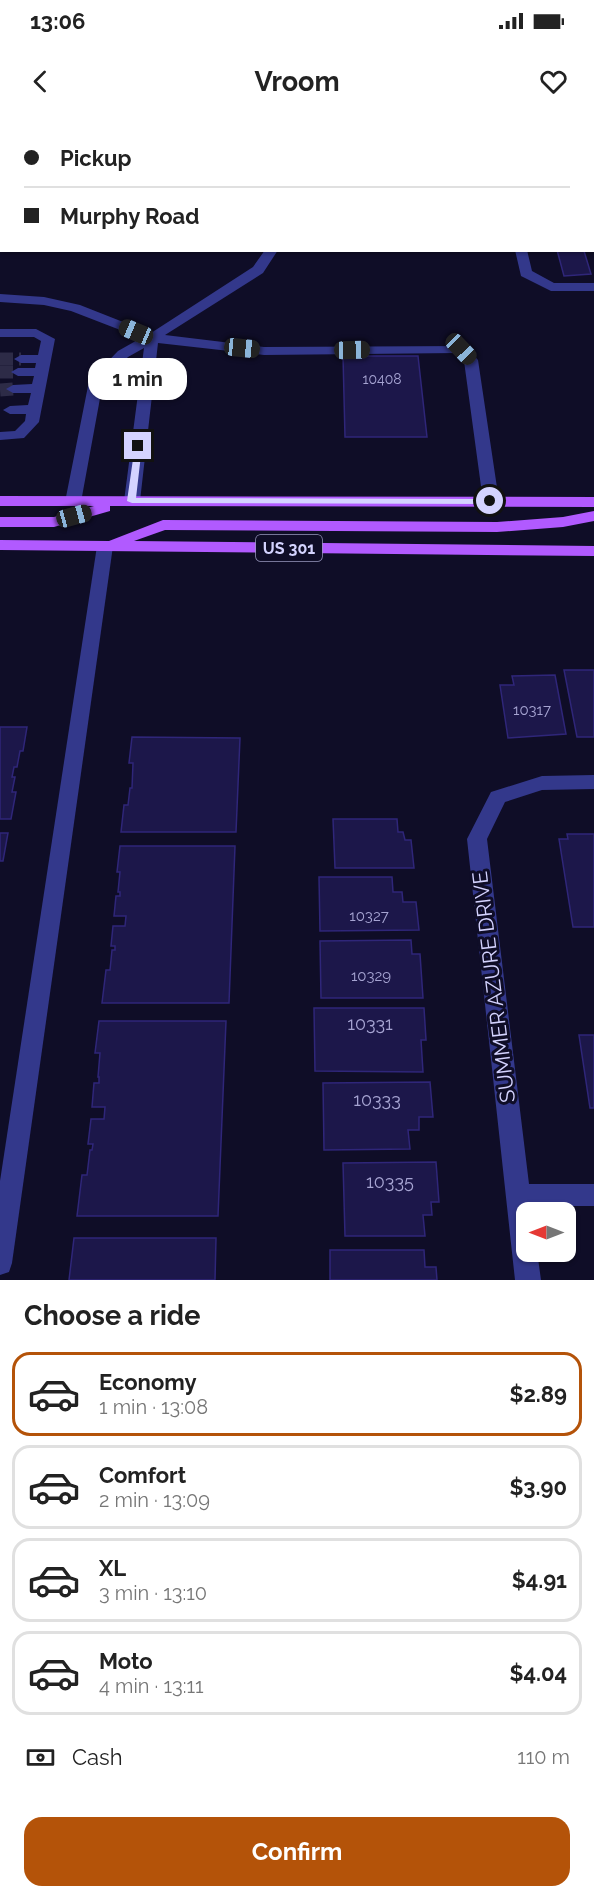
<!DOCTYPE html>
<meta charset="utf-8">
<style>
body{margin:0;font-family:Raleway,sans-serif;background:#f2f2f2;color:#222;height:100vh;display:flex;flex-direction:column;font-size:22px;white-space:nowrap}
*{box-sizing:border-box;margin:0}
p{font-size:20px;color:#767676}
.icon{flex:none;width:33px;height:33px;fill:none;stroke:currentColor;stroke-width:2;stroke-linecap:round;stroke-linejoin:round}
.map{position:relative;height:1160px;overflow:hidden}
.drawer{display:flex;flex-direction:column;background:#fff;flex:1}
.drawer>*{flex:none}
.guide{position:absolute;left:0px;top:0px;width:594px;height:132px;box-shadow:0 2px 4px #0004;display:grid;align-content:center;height:132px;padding:0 24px;background:#fff}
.needle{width:39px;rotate:270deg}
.buttons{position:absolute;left:516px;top:1082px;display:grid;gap:12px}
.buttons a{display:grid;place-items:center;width:60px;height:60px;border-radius:12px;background:#fff;box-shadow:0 2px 4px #0004;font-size:30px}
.end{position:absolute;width:27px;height:27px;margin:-14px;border:8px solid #d4d3ff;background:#111;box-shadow:0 0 0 3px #111}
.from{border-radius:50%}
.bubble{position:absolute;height:42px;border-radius:18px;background:#fff;box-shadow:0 2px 4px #0004;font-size:20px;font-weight:700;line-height:42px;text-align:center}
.car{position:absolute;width:18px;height:36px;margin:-18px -9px;border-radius:8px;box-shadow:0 0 4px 2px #0007;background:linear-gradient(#222 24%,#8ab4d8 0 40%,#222 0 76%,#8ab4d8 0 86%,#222 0)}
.guide b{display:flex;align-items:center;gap:21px;height:57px;font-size:22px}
.guide b+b{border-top:2px solid #e0e0e0}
.guide i{width:15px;height:15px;background:#222}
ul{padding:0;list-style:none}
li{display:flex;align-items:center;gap:18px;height:84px;margin:0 12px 9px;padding:0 12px;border:3px solid #e0e0e0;border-radius:18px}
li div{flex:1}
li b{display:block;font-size:22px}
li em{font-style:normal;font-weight:700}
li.selected{border-color:#b45309}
li>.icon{width:54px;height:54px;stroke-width:1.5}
h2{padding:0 24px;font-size:27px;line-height:72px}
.pay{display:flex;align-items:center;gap:15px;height:66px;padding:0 24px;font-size:22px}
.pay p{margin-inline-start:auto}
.button{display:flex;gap:12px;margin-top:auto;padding:12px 24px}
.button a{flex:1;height:69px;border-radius:18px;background:#b45309;color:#fff;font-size:24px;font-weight:700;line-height:69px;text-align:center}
.status{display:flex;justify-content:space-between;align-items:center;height:42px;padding:0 30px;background:#fff;direction:ltr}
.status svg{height:16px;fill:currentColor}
header{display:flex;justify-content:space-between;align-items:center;height:78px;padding:0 24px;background:#fff;font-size:27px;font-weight:700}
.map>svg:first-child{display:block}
.building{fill:#1c174a;stroke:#2f2679;stroke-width:1.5}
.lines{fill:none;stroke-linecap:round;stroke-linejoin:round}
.minor-tunnel{stroke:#2d2b47;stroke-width:13;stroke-dasharray:13 6;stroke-linecap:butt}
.minor{fill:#33388b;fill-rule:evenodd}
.major{fill:#b15aff;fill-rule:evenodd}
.route{fill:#d4d3ff}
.labels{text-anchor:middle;stroke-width:6;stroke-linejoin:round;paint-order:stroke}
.far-number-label{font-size:14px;fill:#a6a4d2}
.number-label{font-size:15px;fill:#a6a4d2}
.shield{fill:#0f0d27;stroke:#9998be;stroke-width:1.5}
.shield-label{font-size:16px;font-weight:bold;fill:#d4d3ff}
.near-number-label{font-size:18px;fill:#a6a4d2}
.near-street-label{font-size:21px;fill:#d4d3ff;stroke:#0f0d27}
</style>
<div class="status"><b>13:06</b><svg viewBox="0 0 49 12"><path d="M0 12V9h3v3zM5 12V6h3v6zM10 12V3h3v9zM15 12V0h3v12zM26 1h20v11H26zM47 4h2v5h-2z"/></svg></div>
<header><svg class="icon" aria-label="back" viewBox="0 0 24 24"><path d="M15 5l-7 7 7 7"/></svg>Vroom<svg class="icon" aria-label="heart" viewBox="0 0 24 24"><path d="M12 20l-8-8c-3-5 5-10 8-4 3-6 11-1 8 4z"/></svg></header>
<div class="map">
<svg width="594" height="1160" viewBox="0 0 594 1160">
<rect width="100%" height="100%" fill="#0f0d27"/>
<g class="building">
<path d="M557,130L584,131L591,154L564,156Z"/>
<path d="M343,236H418L427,317H345Z"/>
<path d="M564,550H594V617H577Z"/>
<path d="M555,555L566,614L508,618L500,565H514L512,556Z"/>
<path d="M0,607H27L23,631H20L17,647H14L12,657H15L12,672H16L11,699H0Z"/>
<path d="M132,617L240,618L236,712H121L124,685H128L130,668H132L133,643H129Z"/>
<path d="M333,699H397L398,712H403L405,720H411L414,748H335Z"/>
<path d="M0,713H8L3,741H0Z"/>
<path d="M567,714H594V807H573L559,719H568Z"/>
<path d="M120,726H235L229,883H102L106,850H110L112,830H115V826H111L113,806H125L126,796H114L116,776H120V772H118L120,752H117Z"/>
<path d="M319,757H392L393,772H402L403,782H416L419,810L320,811Z"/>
<path d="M411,820L412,834H420L423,878H321L320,821Z"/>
<path d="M314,888H424L426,920H421L423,952L315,951Z"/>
<path d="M99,901H226L218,1096H77L82,1055H87L90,1030H92L93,1024H88L91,999H104L105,987H92L94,963H99V957H98L100,933H95Z"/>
<path d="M579,915H594V988H590Z"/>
<path d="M430,962L433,997H419V1010H408L410,1029L324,1030L323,963Z"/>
<path d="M436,1042L439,1082H431L432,1095H423L425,1116H345L343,1043Z"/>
<path d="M74,1118H216L215,1160H69Z"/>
<path d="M330,1130H424L425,1147H436L437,1160H330Z"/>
</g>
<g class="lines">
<g class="minor-tunnel">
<path d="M0,239H21"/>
<path d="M0,252H18"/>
<path d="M0,270L13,269"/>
</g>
<g class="minor">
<rect x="211" y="0" width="10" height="2"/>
<rect x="270" y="0" width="10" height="2"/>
<path d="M486,0H496L497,2H486Z"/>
<rect x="0" y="94" width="2" height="8"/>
<path d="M265,130H278L263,153L165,215L264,227L466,226L478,240L499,381L497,384L491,386L483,381L464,241L457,233L264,235L158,223L140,381L132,386L124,381L144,228L128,237L103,262L81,382L79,385H67L65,382L89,261L118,231L141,218L71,191L44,185L0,182V174L44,177L80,185L151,213L253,147Z"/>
<path d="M515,130H527L532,151L554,163H594V171H551L521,156Z"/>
<path d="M0,209H36L55,219L39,302L24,318L0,320V312L15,311L25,301L26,294H10L3,290L10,286L28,285L31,273H13L6,269L13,265L32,264L34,256H18L11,252L18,248H35L36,243H21L14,239L21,235H38L41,221L34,217H0Z"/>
<path d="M105,421L113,426L12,1143L9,1152L0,1155V1061L97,426Z"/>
<path d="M594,655V669L542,670L505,682L487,719L529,1064H594V1086H532V1092H526V1131H537L541,1160H515L467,719L491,672L542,656Z"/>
</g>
<g class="major">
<path d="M0,376L594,377V387L110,386V391L54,407H0V397H54L94,386H0Z"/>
<path d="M594,391V401L563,407L497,412L165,410L134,421L594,426V436L0,430V420L109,421L163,400L497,402L563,397Z"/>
</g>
</g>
<path class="route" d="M135,325L142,326L136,378L490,379L495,381L490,384L132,383L127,381Z"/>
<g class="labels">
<g class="far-number-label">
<text x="382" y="264">10408</text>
</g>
<g class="number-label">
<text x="532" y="595">10317</text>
<text x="369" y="801">10327</text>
<text x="371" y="861">10329</text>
</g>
<rect class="shield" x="256" y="415" width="66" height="26" rx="4.5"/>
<g class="shield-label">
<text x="289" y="434">US 301</text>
</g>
<g class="near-number-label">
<text x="370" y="910">10331</text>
<text x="377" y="986">10333</text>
<text x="390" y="1068">10335</text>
</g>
<g class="near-street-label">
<text transform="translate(494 867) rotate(-97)" y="7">SUMMER AZURE DRIVE</text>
</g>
</g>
</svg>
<div class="buttons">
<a><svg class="needle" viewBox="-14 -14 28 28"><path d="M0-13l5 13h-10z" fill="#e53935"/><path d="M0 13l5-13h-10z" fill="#767676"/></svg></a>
</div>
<i class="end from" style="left:490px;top:381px"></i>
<i class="end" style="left:138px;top:326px"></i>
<div class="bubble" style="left:88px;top:238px;width:99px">1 min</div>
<i class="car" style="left:136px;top:212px;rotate:293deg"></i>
<i class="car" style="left:242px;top:228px;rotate:96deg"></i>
<i class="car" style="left:461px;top:229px;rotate:136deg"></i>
<i class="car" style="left:352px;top:230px;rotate:89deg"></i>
<i class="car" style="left:74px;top:396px;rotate:75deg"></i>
<div class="guide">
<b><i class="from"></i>Pickup</b>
<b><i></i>Murphy Road</b>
</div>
</div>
<section class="drawer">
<h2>Choose a ride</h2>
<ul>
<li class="selected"><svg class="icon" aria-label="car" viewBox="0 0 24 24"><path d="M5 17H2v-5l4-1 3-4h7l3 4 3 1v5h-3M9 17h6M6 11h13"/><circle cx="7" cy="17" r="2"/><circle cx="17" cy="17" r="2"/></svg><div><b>Economy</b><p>1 min · 13:08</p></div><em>$2.89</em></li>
<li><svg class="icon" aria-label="car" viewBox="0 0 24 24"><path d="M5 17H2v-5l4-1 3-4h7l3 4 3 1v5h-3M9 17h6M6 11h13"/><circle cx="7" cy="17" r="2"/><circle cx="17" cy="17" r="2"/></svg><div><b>Comfort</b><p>2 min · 13:09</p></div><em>$3.90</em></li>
<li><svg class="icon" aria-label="car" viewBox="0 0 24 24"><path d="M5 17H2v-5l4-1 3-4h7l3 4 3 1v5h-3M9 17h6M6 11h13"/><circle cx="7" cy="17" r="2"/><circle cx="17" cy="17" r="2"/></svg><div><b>XL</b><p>3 min · 13:10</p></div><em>$4.91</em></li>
<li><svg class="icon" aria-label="car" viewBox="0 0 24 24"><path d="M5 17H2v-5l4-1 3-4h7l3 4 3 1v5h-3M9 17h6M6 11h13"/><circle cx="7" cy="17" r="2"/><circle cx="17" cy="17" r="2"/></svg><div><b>Moto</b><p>4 min · 13:11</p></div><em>$4.04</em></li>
</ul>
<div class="pay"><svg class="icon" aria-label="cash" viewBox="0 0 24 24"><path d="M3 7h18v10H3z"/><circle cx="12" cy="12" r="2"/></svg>Cash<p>110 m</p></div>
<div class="button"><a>Confirm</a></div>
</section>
